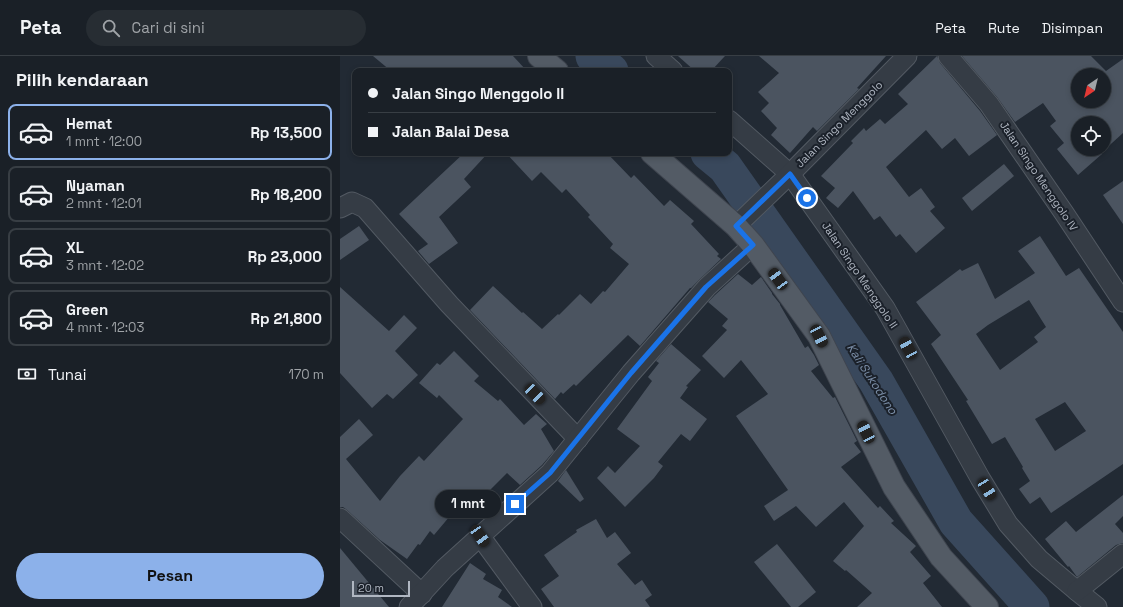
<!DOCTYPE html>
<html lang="id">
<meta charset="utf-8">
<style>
body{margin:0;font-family:"Space Grotesk",sans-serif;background:#272d33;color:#f1f3f6;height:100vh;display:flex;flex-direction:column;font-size:15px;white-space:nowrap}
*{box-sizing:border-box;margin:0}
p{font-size:13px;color:#9fa3a7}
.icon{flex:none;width:22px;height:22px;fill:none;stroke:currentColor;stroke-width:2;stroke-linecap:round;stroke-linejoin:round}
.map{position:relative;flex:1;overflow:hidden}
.details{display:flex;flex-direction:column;background:#1a2027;width:340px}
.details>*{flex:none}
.guide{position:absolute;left:12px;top:12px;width:380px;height:88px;border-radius:8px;box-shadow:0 2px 6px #0003,0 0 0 1px #383e44;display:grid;align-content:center;height:88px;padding:0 16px;background:#1a2027}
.needle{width:26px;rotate:215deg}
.tools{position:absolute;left:731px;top:12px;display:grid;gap:8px}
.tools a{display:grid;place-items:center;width:40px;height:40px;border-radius:50%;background:#1a2027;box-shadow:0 2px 6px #0003,0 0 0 1px #383e44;font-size:20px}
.scale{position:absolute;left:12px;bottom:10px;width:58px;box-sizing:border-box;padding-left:4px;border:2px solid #b0b7c2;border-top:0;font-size:11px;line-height:14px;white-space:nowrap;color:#b0b7c2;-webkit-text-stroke:3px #1b212a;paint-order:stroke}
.end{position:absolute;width:18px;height:18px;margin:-9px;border:5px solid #1a73e8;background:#fff;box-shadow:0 0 0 2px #fff}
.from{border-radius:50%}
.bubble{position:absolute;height:28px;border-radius:14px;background:#1a2027;box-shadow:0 2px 6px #0003,0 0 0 1px #383e44;font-size:13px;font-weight:700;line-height:28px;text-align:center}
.car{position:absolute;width:12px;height:24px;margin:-12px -6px;border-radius:5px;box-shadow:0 0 3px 1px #0007;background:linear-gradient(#222 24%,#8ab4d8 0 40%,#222 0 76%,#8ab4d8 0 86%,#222 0)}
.guide b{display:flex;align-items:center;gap:14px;height:38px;font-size:15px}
.guide b+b{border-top:1px solid #383e44}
.guide i{width:10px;height:10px;background:#f1f3f6}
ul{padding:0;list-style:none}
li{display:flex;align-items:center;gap:12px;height:56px;margin:0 8px 6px;padding:0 8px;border:2px solid #383e44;border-radius:8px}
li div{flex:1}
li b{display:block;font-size:15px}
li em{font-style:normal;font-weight:700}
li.on{border-color:#8cb1ea}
li>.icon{width:36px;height:36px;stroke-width:1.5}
h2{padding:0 16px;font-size:18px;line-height:48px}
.pay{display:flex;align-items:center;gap:10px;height:44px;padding:0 16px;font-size:15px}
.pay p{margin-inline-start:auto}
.cta{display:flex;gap:8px;margin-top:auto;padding:8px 16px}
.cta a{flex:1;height:46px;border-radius:24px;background:#8cb1ea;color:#111;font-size:16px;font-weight:700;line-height:46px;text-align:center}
header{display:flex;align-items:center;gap:24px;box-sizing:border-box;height:56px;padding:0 20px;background:#1a2027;border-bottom:1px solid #383e44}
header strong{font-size:19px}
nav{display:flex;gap:22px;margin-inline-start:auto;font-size:14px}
.search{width:280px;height:36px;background:#272d33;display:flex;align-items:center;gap:10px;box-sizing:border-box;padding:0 14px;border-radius:22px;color:#9fa3a7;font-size:15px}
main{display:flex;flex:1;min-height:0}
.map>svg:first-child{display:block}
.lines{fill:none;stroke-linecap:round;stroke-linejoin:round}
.river{stroke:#39485c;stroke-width:35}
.building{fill:#4b5460;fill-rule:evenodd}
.minor-casing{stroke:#535a63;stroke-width:21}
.major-casing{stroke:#3f454f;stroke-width:24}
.minor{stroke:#353c45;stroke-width:19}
.major{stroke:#535b65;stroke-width:22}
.route{stroke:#1a73e8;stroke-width:5}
.labels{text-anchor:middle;stroke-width:4;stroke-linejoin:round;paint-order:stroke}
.street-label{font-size:11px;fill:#b0b7c2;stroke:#1b212a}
.water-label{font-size:12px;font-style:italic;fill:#7b8ea7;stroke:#1b212a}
</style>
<header>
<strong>Peta</strong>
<div class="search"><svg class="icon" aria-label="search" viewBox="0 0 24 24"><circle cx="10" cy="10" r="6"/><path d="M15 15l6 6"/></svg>Cari di sini</div>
<nav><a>Peta</a><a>Rute</a><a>Disimpan</a></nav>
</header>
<main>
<section class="details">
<h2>Pilih kendaraan</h2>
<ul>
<li class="on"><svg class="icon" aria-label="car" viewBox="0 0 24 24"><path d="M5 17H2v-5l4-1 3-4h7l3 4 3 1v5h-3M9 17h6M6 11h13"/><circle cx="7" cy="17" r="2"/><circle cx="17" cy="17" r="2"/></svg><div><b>Hemat</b><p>1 mnt · 12:00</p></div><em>Rp 13,500</em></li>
<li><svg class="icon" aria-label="car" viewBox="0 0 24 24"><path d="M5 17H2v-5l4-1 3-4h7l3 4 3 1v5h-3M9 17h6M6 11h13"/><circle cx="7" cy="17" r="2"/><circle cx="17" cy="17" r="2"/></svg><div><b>Nyaman</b><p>2 mnt · 12:01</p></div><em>Rp 18,200</em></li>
<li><svg class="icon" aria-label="car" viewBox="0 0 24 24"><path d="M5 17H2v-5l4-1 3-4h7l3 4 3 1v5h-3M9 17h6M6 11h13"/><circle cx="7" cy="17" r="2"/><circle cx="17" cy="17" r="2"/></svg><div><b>XL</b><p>3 mnt · 12:02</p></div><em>Rp 23,000</em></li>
<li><svg class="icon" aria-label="car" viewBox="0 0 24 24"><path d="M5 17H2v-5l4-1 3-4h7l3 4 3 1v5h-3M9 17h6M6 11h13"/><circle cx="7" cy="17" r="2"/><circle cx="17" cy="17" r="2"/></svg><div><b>Green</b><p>4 mnt · 12:03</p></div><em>Rp 21,800</em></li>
</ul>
<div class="pay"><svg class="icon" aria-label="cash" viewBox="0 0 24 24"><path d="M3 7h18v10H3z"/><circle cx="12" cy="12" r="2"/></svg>Tunai<p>170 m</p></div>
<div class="cta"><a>Pesan</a></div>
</section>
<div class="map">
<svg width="783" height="551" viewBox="0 0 783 551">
<rect width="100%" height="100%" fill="#222a34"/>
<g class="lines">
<g class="river">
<path d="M253,0L271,15"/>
<path d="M368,97L385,111L536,325L616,466L692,551"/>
</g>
</g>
<g class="building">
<path d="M33,0H173L187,15H51Z"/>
<path d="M338,0H385L371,15H355Z"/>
<path d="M419,0H546L517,32L519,33L477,75L473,71L450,97L431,79L437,72L421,55L429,47L418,36L439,17Z"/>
<path d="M597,0L600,7L640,55L657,79L629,100L615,82L602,93L586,74L546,111L569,141L581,132L595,151L590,155L605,172L576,197L560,178L556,181L540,160L534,164L513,135L498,152L486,142L495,132L481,120L513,87L511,85L524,72L526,75L540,63L545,68L568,48L558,38Z"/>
<path d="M622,0H751L766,15L783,3V77L761,97L762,98L738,119L717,93L724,87L710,70L716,65L703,47L675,66L657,41ZM738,19H764V45H738ZM738,67H764V93H738Z"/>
<path d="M124,97H148L124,123L131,131L99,161L118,187L89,208L78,195L88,188L59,158Z"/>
<path d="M166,97H267L291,122L294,119L324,150L330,144L354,165L351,168L379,198L377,200L381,203L360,223L351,232H350L300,290L288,279L236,330L234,328L223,338L221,336L215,343L130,254L153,230L182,257L183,256L202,273L218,258L219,259L240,238L251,248L263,235L265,236L289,208L270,192L273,188L248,161L250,159L226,133L222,137L201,116L192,125Z"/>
<path d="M664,108L674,120L632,155L622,142Z"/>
<path d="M783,125V168L763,139Z"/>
<path d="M19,170L29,184L0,204V183Z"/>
<path d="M700,180L726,220L739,212L783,276V408L711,457L700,441L690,448L679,433L690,425L682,412L683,411L665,381L652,388L626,345L628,344L591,288L601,279L576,246L620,213L622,215L638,207L655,243L695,217L678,195ZM689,244L706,271L694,281L698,286L660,314L636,278L648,269ZM725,346L746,375L715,395L695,363Z"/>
<path d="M398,218L412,229L421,221L432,237V238L440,248V249L465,292L468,290L474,299L479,309L471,315L493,342L495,341L517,385L514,387L521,396L501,411L538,452L540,450L554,465L551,467L576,490L570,496L591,520L583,527L602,551H517L532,537L506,514L505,515L493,505L524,470L504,446L476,471L456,450L434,465L424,450L448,434L396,360L428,338L401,304L384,322L362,300L387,274L382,270L388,263L368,246L375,239Z"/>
<path d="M0,231L49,275L64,259L77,272L55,295L78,319L53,343L47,338L32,352L0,317Z"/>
<path d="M331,288L361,314L346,330L348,331L340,342L367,363L350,385L341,378L318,406L323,410L314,422L285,451L257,422L268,410L275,417L300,390L277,373L312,325L308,321L319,307L316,305Z"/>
<path d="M114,295L139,320L134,325L158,345L160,343L184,369L196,358L207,368L201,373L214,395L202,409L180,429L167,417L148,436L147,435L122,461L115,454L94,479L90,475L80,489L78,488L67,503L40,484L7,454L3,451H0V381L19,363L33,379L6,403L40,445L60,420L79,400L84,405L123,363L99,339L97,342L79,327L97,307L100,309Z"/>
<path d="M226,414L244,443L240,446L218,425Z"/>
<path d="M783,439V460L775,468L783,477V487L776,489L737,521L729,510L728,511L705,483L726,465L736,476Z"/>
<path d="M256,463L267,482L275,476L291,497L277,508L295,529L302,524L312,539L305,544L310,551H214L201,533L219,520L204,499L237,476L236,474Z"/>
<path d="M437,488L476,536L458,551H451L414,506Z"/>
<path d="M0,492L49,551H0Z"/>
<path d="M130,507L146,518L143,523L162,534L158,541L172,551H102Z"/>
</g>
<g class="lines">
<defs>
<g id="minor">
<path d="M316,0L333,15"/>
<path d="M608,0L649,48L724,157L783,246"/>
<path d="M389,64L450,118L545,252L640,422L668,468L699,503L737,535L757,551"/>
<path d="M0,152L12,146L25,152L109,248L238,383"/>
<path d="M396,170L450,118L567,0"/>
<path d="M0,462L82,538"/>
<path d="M140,480L192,551"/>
<path d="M737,535L783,498"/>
<path d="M69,551L105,512L210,417L291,317L367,231L413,189"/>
</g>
<g id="major">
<path d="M199,0L217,15"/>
<path d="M312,97L396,170L413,189L479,280L554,431L601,501L647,551"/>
</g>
</defs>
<use href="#minor" class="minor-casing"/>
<use href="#major" class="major-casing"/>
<use href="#minor" class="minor"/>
<use href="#major" class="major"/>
</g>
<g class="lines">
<path class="route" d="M175,448L210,417L291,317L366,231L413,189L396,170L450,118L467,142"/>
</g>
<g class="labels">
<g class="street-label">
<text transform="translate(499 68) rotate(-45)" y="4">Jalan Singo Menggolo</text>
<text transform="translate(699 120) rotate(56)" y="4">Jalan Singo Menggolo IV</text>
<text transform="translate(520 219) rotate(56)" y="4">Jalan Singo Menggolo II</text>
</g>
<g class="water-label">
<text transform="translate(532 323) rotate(57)" y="4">Kali Sukodono</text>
</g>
</g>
</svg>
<div class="tools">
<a><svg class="needle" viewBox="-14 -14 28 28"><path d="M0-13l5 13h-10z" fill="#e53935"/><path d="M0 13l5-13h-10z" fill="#9fa3a7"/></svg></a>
<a><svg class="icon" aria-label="locate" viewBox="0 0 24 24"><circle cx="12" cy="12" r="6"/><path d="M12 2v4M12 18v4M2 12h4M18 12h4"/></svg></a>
</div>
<div class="scale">20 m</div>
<i class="end from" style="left:467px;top:142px"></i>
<i class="end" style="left:175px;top:448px"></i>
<div class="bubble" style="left:95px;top:434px;width:66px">1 mnt</div>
<i class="car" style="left:438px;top:223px;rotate:324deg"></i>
<i class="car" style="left:479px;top:280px;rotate:153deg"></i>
<i class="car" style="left:568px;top:292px;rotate:331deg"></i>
<i class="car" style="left:195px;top:338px;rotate:136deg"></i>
<i class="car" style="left:526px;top:376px;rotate:334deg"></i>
<i class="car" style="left:647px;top:433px;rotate:148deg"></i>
<i class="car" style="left:140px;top:480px;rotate:145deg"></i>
<div class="guide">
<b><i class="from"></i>Jalan Singo Menggolo II</b>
<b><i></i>Jalan Balai Desa</b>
</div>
</div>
</main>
